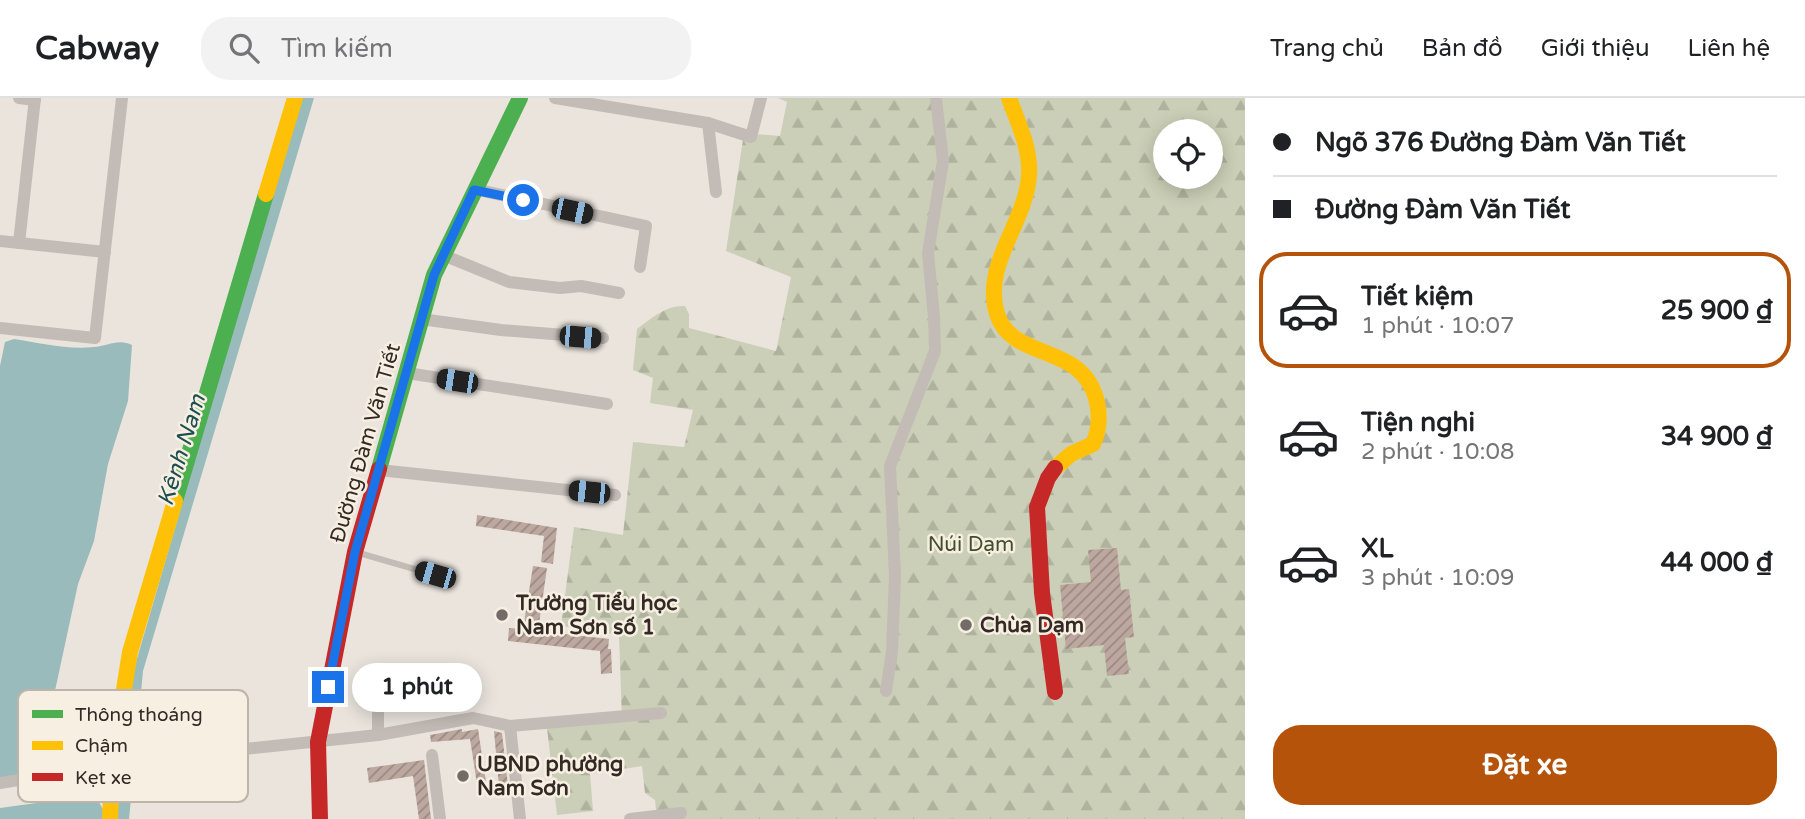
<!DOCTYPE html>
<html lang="vi">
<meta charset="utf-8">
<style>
body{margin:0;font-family:"Varela Round",sans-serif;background:#f2f2f2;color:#202124;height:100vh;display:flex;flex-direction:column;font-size:26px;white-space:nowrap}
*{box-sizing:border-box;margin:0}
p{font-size:23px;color:#757577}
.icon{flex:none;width:38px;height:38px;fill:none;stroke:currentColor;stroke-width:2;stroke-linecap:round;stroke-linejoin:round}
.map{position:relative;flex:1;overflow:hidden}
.drawer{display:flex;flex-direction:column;background:#fff;width:560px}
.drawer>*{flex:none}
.hud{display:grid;align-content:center;height:154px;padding:0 28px;background:#fff}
.controls{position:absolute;left:1153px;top:21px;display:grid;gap:14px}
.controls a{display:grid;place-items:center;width:70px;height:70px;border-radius:50%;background:#fff;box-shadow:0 4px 18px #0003;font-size:35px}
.end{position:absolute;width:32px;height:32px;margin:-16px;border:9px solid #1a73e8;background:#fff;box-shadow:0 0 0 4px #fff}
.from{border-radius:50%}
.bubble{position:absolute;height:49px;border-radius:24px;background:#fff;box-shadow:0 4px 18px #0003;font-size:23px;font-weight:800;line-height:49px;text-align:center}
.car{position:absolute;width:21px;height:42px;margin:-21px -10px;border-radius:9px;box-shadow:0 0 5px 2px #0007;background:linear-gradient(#222 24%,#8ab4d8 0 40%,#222 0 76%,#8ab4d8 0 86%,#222 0)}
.hud b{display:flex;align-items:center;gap:24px;height:66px;font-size:26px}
.hud b+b{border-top:2px solid #e0e0e0}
.hud i{width:18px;height:18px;background:#202124}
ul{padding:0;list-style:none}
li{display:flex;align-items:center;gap:21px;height:116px;margin:0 14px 10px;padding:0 14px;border:4px solid transparent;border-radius:28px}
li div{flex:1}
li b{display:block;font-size:26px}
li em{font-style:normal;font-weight:800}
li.current{border-color:#b45309}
li>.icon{width:63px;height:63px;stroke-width:1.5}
.action{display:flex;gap:14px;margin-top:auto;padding:14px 28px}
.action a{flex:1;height:80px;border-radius:28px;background:#b45309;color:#fff;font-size:28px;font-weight:800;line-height:80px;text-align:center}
header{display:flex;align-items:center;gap:42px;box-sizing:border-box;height:98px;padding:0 35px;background:#fff;border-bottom:2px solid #e0e0e0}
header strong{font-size:33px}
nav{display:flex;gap:38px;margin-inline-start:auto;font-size:24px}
.search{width:490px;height:63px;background:#f2f2f2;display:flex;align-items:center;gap:18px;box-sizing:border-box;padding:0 24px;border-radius:28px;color:#757577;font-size:26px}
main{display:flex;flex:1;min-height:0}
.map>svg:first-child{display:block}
.forest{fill:url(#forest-firs);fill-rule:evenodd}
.water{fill:#9abbbb}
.building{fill:url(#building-hatch)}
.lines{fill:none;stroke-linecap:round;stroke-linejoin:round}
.lane{stroke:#c3bcb6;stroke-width:6}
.street{stroke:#c3bcb6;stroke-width:12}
.fast{stroke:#4caf50;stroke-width:16}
.slow{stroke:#ffc107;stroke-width:16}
.jam{stroke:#c62828;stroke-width:16}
.route{stroke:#1a73e8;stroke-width:9}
.poi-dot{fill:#736b65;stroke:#f8efe3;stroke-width:2.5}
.labels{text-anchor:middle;stroke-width:5;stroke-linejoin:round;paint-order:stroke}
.street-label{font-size:21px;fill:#332a25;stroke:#f8efe3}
.park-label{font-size:21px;fill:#42502a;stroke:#f8efe3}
.poi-label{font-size:21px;font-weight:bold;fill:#332a25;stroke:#f8efe3;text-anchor:start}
.water-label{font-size:23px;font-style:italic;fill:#1d4e52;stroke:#f8efe3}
.key{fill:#f8efe3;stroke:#bdb4aa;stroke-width:2}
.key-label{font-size:19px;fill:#332a25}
</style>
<header>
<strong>Cabway</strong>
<div class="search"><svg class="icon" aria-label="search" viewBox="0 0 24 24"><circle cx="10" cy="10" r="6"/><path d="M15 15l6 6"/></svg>Tìm kiếm</div>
<nav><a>Trang chủ</a><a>Bản đồ</a><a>Giới thiệu</a><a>Liên hệ</a></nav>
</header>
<main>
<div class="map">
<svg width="1245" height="721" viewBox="0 0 1245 721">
<defs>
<pattern id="forest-firs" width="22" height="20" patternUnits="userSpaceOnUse" patternTransform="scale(1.75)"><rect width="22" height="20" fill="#cbcfb7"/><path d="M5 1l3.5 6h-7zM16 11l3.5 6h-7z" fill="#afb29d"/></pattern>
<pattern id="building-hatch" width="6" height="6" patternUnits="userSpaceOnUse" patternTransform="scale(1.75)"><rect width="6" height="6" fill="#bda89f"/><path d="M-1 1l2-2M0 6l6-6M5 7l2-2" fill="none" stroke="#9a8981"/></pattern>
</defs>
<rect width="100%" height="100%" fill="#eae4dd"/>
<path class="forest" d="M778,0H1245V721H657L655,702L645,695L642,668L590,676L593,713L557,717L547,630L622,622L619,537L561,528L574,429L623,437L633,344L684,349L693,312L650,305L653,280L633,272L637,231C652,220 666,207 685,208L689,216V230L776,253L791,179L726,153L744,35L780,38L787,4ZM1166,33H1211V79H1166Z"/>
<g class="water">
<path d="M300,0H314L143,573L129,721H116L121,647L134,571Z"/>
<path d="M14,241C40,245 67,252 94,249C107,248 119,240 132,247L128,303L108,366L94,443L78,486L53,602L42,671L39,675L0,682V268L5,244Z"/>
<path d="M73,700L99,704L105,715L104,721H0V710Z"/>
</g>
<g class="building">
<path d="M477,417L557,430L553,466L541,464L544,438L476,428Z"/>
<path d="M1117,450L1121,492L1129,491L1134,539L1125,540L1129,576L1107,578L1104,547L1066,551L1060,487L1091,484L1088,452Z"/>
<path d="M533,468L547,470L538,533L609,541L608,551H611L612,575L601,576L600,553L508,543L509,530L523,531Z"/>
<path d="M462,631V634L478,631L487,691L478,692L470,641L431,644L430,637Z"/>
<path d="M494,633L502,635L508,688H499Z"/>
<path d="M424,662L431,721H419L413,678L369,685L367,670Z"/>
</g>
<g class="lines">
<path class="lane" d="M359,455L435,477"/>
<g class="street">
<path d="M19,0L35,2"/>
<path d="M555,0L708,25L751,39L761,0"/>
<path d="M708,25L716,94"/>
<path d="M474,91L646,128L640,169"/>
<path d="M0,143L105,154"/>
<path d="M19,145L35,0"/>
<path d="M443,157L509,184L560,190L581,188L619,195"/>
<path d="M421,221L501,232L603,240"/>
<path d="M0,230L95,240L122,0"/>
<path d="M407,275L607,306"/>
<path d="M379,372L615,397"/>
<path d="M378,578V637"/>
<path d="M886,593L892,554L895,478L890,368L935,253L934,219L928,155L943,63L936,0"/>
<path d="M510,628L520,721"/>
<path d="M432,657L440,721"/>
<path d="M0,685L140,662L378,637L473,620L510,628L661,615"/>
<path d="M630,721L681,715"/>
</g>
<g class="fast">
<path d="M379,371L434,177L520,0"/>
<path d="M175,403L266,96"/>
</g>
<g class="slow">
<path d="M1009,0C1018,25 1031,51 1029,78C1025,127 982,166 997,216C1013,265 1083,243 1097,304C1100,318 1099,333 1093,346L1071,356L1055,370"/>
<path d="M266,96L295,0"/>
<path d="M110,721L112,667L130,554L175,403"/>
</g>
<g class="jam">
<path d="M1055,370L1048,380L1037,409L1042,495L1055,594"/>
<path d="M320,721L318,644L355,454L379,371"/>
</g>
</g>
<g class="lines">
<path class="route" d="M328,589L355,454L434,177L474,92L523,102"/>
</g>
<g class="poi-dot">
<circle cx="502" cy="517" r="7"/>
<circle cx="966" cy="527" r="7"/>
<circle cx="463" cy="678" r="7"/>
</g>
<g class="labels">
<g class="street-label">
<text transform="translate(365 345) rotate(-74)" y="7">Đường Đàm Văn Tiết</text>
</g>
<g class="park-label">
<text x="971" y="453">Núi Dạm</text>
</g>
<g class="poi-label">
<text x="516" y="512">Trường Tiểu học<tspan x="516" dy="24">Nam Sơn số 1</tspan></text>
<text x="980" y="534">Chùa Dạm</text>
<text x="477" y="673">UBND phường<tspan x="477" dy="24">Nam Sơn</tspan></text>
</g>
<g class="water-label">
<text transform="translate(181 352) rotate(-73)" y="8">Kênh Nam</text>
</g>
</g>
<rect x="18" y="592" width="230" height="112" rx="10" class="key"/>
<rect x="32" y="612" width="31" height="8" fill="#4caf50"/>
<rect x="32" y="643" width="31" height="9" fill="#ffc107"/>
<rect x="32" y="675" width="31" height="8" fill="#c62828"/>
<g class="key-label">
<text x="75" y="623">Thông thoáng</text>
<text x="75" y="654">Chậm</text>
<text x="75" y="686">Kẹt xe</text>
</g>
</svg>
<div class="controls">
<a><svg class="icon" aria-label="locate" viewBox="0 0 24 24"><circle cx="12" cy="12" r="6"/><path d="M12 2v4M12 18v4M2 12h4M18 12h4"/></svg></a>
</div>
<i class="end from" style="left:523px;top:102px"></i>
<i class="end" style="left:328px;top:589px"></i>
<div class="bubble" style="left:352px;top:565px;width:130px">1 phút</div>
<i class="car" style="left:572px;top:113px;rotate:102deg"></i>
<i class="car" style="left:580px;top:239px;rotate:95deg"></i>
<i class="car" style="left:457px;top:283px;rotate:279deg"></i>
<i class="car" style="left:589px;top:394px;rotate:276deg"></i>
<i class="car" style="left:435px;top:477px;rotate:286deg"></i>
</div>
<section class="drawer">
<div class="hud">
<b><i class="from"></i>Ngõ 376 Đường Đàm Văn Tiết</b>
<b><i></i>Đường Đàm Văn Tiết</b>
</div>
<ul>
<li class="current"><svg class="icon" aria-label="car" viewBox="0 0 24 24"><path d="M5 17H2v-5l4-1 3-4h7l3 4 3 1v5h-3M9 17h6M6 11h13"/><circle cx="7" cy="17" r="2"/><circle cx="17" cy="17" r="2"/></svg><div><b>Tiết kiệm</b><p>1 phút · 10:07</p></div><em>25 900 ₫</em></li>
<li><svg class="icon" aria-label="car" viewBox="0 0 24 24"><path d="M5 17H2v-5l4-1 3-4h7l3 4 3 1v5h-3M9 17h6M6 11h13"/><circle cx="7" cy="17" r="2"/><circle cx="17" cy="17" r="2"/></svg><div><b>Tiện nghi</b><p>2 phút · 10:08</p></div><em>34 900 ₫</em></li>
<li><svg class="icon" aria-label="car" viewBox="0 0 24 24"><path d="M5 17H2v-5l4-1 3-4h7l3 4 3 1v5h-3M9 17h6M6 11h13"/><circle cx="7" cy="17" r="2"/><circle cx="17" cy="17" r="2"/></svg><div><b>XL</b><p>3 phút · 10:09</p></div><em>44 000 ₫</em></li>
</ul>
<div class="action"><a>Đặt xe</a></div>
</section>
</main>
